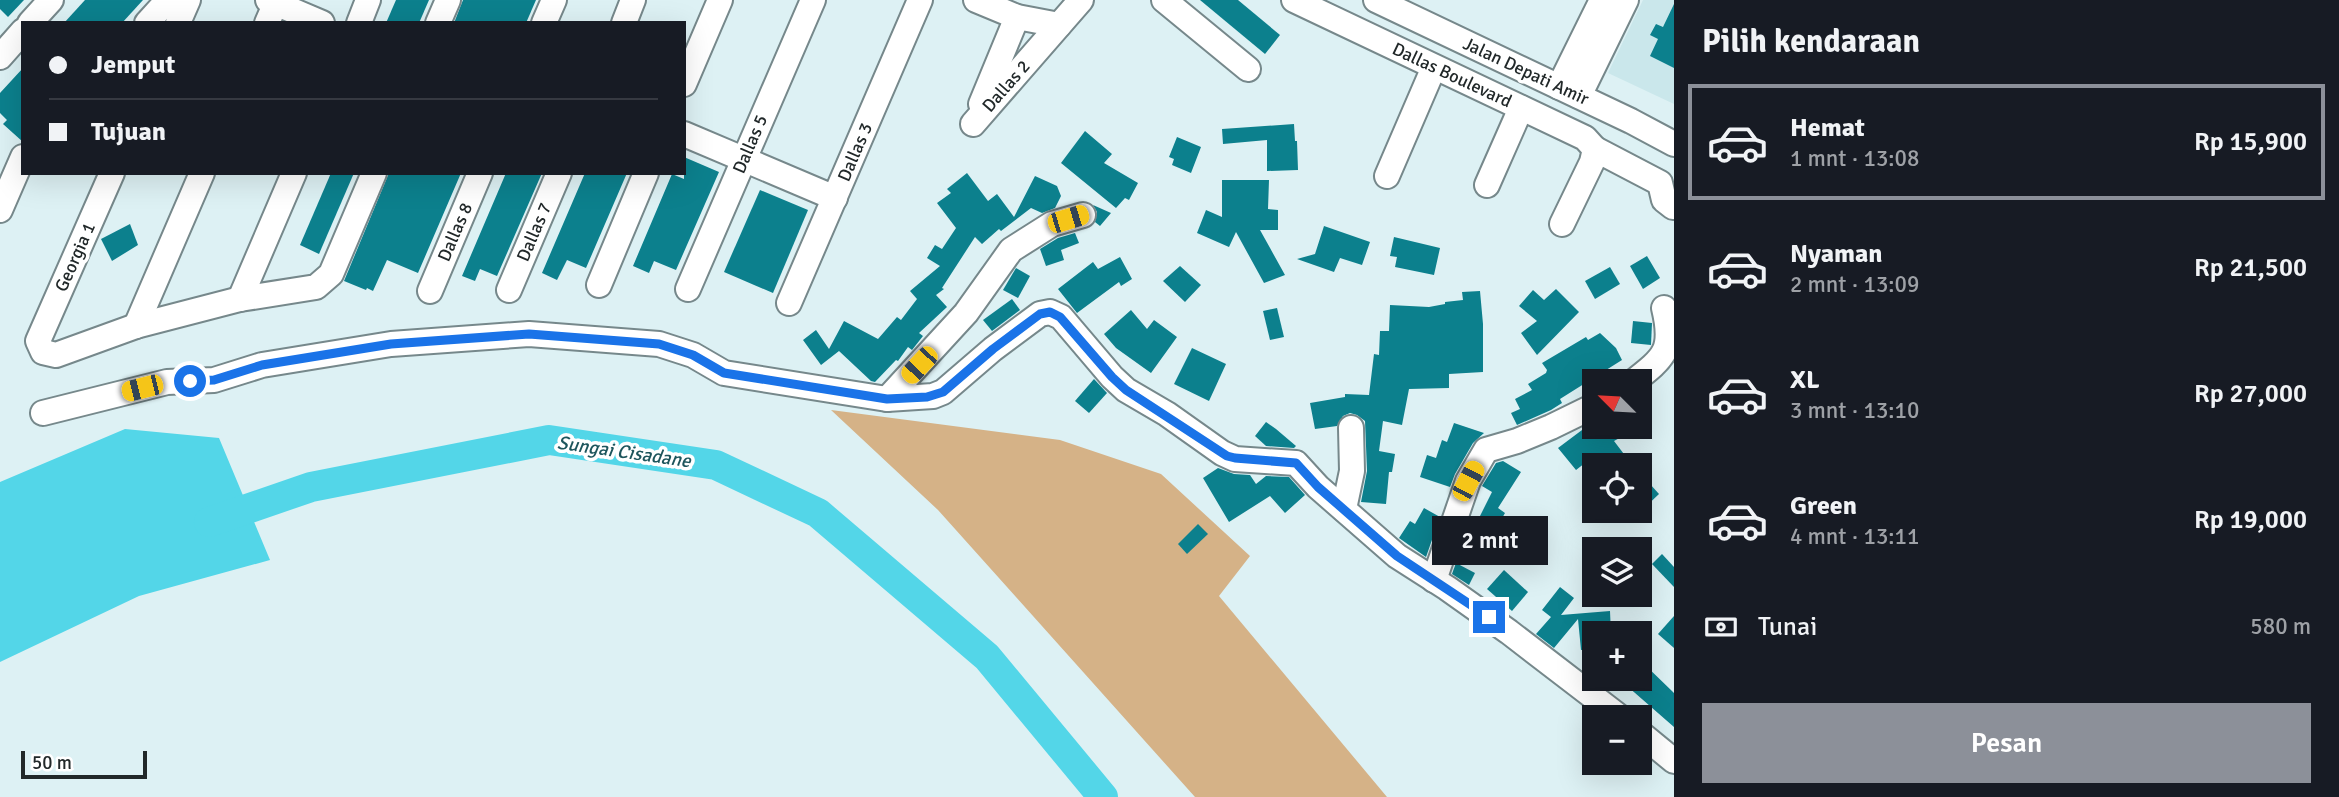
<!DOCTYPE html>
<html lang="id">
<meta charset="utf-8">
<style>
body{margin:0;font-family:Signika,sans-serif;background:#242831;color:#f1f3f6;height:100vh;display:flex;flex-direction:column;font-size:26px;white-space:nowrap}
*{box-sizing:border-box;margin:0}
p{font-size:23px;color:#9ea1a6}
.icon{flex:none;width:38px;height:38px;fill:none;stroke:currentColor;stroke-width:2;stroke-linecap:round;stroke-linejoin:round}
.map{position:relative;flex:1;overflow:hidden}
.side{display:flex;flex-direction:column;background:#171b24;width:665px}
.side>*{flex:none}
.hud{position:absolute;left:21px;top:21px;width:665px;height:154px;border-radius:0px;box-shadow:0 7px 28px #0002;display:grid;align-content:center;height:154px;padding:0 28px;background:#171b24}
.needle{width:46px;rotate:294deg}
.fabs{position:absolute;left:1582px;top:369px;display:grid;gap:14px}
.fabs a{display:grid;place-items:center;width:70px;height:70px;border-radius:0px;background:#171b24;box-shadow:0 7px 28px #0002;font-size:35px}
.scale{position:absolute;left:21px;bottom:18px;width:126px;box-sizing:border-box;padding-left:7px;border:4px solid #212829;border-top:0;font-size:19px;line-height:24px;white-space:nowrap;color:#212829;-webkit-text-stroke:5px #fff;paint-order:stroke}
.end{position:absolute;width:32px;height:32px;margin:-16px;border:9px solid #1a73e8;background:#fff;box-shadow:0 0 0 4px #fff}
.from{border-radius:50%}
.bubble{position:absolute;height:49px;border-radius:0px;background:#171b24;box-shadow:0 7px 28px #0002;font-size:23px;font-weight:600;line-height:49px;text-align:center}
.car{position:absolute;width:21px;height:42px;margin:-21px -10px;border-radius:9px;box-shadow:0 0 5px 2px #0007;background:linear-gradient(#f5c518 24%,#345 0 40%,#f5c518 0 76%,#345 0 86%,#f5c518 0)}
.hud b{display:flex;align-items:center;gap:24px;height:66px;font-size:26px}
.hud b+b{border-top:2px solid #363941}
.hud i{width:18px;height:18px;background:#f1f3f6}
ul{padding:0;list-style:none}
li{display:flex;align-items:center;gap:21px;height:116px;margin:0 14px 10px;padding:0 14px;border:4px solid transparent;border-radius:0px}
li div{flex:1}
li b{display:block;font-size:26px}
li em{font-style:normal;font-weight:600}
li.active{border-color:#8c9099}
li>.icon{width:63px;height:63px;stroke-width:1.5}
h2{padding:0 28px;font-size:32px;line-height:84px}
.pay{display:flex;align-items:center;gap:18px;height:77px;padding:0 28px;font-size:26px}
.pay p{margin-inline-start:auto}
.cta{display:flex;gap:14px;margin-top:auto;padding:14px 28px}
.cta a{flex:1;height:80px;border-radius:0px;background:#8c9099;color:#fff;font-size:28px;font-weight:600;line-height:80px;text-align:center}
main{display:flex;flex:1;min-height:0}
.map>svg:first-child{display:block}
.built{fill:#cae7eb}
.green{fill:#d5b287}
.water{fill:#53d6e8}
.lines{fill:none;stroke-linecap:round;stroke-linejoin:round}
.river{stroke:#53d6e8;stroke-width:30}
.building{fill:#0c808d}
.minor-casing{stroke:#76888b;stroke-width:28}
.minor{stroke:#fff;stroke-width:24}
.route{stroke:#1a73e8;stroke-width:9}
.labels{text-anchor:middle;stroke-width:7;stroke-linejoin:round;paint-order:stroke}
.street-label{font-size:18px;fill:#212829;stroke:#fff}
.water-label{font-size:19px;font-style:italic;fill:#1d555c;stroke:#fff}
</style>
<main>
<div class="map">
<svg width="1674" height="797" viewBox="0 0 1674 797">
<rect width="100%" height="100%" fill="#ddf1f4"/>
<path class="built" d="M1643,0H1674V104L1608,73Z"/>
<path class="green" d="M831,410L1060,440L1161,474L1250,556L1219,596L1387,797H1195L938,510Z"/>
<path class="water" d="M125,429L219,438L270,560L139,596L0,662V482Z"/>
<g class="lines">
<path class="river" d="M209,522L311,487L549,440L716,465L818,513L987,657L1103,797"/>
</g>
<g class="building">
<path d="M0,0H24L8,17L0,9Z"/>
<path d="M85,0H143L122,23H64Z"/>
<path d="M396,0H429L419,23H386Z"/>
<path d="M463,0H536L526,23H454Z"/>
<path d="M1200,0H1238L1280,35L1265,54Z"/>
<path d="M1674,4V68L1650,56L1658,39L1650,35L1656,24L1663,27Z"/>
<path d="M23,68V142L3,124L7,120L0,113V93Z"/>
<path d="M1294,124L1295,141H1297L1298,170L1267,171V140L1223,144L1222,129Z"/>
<path d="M1085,131L1112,154L1104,163L1138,183L1129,200L1125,198L1116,208L1061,163Z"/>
<path d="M1177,137L1201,147L1191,173L1172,165L1174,159L1169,157Z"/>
<path d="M684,157L719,172L676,270L654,261L649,273L633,266L672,174L684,179Z"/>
<path d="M331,173H354L319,254L300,245Z"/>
<path d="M389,173H461L418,273L387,260L373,291L367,288L366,290L344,281Z"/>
<path d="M506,173H542L497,276L480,269L475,281L462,276Z"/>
<path d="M585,173H627L586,268L567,260L557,280L542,273Z"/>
<path d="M967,173L988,201L997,194L1014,217L1035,176L1057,186L1061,196L1055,208L1042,213L1031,208L1001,231L999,229L982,244L975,237L942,288L944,289L936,295L947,307L919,333L923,336L912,350L908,347L898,361L896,360L875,382L871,381L839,351L821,365L803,340L816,330L829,349L844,321L878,339L897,317L901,320L917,299L910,291L940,266L927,258L935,245L942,249L956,228L937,203L951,193L947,189Z"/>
<path d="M1222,180H1269L1268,209L1278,210V230H1260L1285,275L1264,283L1236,232L1229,247L1197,233L1206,210L1222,217Z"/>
<path d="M760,190L808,210L773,293L724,272Z"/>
<path d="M1093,205L1111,213L1100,226L1095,222L1097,212Z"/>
<path d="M130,224L138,245L112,261L101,239Z"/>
<path d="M1324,226L1370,242L1362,265L1340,258L1334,272L1297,259L1315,254Z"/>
<path d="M1075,233L1079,243L1061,250L1064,260L1046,266L1040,249L1058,238Z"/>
<path d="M1394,237L1440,248L1434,275L1395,267L1397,257L1390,256Z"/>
<path d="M1647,256L1660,278L1643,289L1630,266Z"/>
<path d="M1120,257L1132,279L1121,286L1119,282L1077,313L1058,289L1093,262L1098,269Z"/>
<path d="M1180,266L1201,285L1185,302L1163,281Z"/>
<path d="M1610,267L1620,284L1595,299L1585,281Z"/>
<path d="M1016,268L1030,276L1018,298L1003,290Z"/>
<path d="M1556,289L1579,312L1537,355L1521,333L1537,321L1519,306L1533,290L1544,300Z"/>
<path d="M1480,291L1483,324V372L1449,374V388L1409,389L1402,425L1383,421L1379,451L1395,454L1392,472H1389L1386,504L1361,502L1367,471L1365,421L1357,415L1350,413L1343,416L1337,426L1315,429L1310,403L1345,397V394L1369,395L1374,354L1379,355L1380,331H1389L1390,305L1429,307L1445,304V302L1463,300L1462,292Z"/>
<path d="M1012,299L1020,310L992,331L983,320Z"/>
<path d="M1277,308L1284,337L1270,340L1263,311Z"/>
<path d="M1131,310L1147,329L1154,320L1177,337L1151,373L1116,348L1104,334Z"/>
<path d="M1633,321L1652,323L1651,345L1631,343Z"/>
<path d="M1600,333L1616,348L1622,360L1560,399L1562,403L1551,410L1517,425L1511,413L1520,409L1515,399L1532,390L1528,384L1546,373L1547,370L1542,363L1586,337L1588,340Z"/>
<path d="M1192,348L1226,364L1209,401L1174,384Z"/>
<path d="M1094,379L1107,393L1089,413L1075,401Z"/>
<path d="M1266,422L1276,429L1296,446L1294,448L1266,446L1255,436Z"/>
<path d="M1454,423L1484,433L1473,443L1455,474L1450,487L1420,477L1427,455L1436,458L1442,440L1447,442Z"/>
<path d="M1586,427H1640L1614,441L1633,466H1602L1594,456L1576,470L1558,448Z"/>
<path d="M1503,461L1521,472L1498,508L1505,513L1492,536L1475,526L1492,492L1482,486L1496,463Z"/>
<path d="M1218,468L1234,474L1250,475L1256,484L1266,476L1289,477L1305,495L1285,513L1270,496L1229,522L1203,478Z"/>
<path d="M1640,473L1659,494L1640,512Z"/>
<path d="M1424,508L1440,517L1426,557L1399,538L1410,521L1415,524Z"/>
<path d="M1198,524L1208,534L1187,554L1178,544Z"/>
<path d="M1662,554L1674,567V587L1652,564Z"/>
<path d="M1456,563L1475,573L1469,585L1452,574Z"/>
<path d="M1504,570L1528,592L1512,611L1487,589Z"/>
<path d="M1560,587L1574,598L1561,615L1610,611L1611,634H1594V649L1581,650L1578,619L1554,648L1536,634L1551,617L1542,610Z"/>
<path d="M1674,616V648L1658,634Z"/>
<path d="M1640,660L1674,693V727L1619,679H1640Z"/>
</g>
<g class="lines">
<defs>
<g id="minor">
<path d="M268,0L322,23"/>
<path d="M976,0L1017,17L1059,25"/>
<path d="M1164,0L1248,69"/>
<path d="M1294,0L1585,138L1595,149L1592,162L1562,224"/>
<path d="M1376,0L1631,121L1674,144"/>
<path d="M30,23L51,0"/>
<path d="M147,23L168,0"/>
<path d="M178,23L188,0"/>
<path d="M267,23L277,0"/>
<path d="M359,23L368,0"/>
<path d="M438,23L448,0"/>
<path d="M544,23L554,0"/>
<path d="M624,23L633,0"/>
<path d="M0,57L23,31"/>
<path d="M684,84L720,0"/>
<path d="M1559,87L1602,0"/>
<path d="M1579,96L1626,0"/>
<path d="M981,104L1017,17"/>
<path d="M973,124L1081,0"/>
<path d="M684,134L835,198"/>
<path d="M1595,149L1660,183L1664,200L1673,207"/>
<path d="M112,173L38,341L43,352L56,355L136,326L240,299L316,287L331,274L374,173"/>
<path d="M1387,176L1434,67"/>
<path d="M1487,185L1521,108"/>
<path d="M0,210L23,157"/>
<path d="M599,285L646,173"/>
<path d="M688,289L813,0"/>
<path d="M509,290L559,173"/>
<path d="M430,291L480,173"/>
<path d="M240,299L294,173"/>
<path d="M789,303L920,0"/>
<path d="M136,326L202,173"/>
<path d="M1633,382C1665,357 1674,350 1664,308"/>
<path d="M887,399L966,313L1011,250L1052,224L1083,215"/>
<path d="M43,413L167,382L214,380L262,365L391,344L529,334L659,344L693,355L724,373L887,399L933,396L943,392L993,349L1040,314L1050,312L1061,317L1112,377L1126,390L1167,414L1222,453L1235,459L1296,463L1318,487L1397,556L1447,588L1509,632L1621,718"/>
<path d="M1344,509L1352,471L1351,428"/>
<path d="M1434,580L1468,481L1486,450L1517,441L1551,427L1594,406"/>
<path d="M1640,733L1674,761"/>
</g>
</defs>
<use href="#minor" class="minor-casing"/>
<use href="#minor" class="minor"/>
</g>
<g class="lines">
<path class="route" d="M190,381L214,380L262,365L391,344L529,334L659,344L693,355L724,373L887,399L927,397L943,392L993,349L1040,314L1050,312L1060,317L1112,377L1126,390L1227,456L1235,458L1296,463L1318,487L1397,556L1489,617"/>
</g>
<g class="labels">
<g class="street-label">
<text transform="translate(1526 71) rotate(25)" y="6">Jalan Depati Amir</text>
<text transform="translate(1452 75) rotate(25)" y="6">Dallas Boulevard</text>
<text transform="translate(1006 86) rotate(-49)" y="6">Dallas 2</text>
<text transform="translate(750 144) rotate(-67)" y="6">Dallas 5</text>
<text transform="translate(855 152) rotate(-67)" y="6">Dallas 3</text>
<text transform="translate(455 232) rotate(-67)" y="6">Dallas 8</text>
<text transform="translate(534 232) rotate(-67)" y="6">Dallas 7</text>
<text transform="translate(75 257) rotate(-66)" y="6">Georgia 1</text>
</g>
<g class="water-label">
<text transform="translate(624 451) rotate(8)" y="7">Sungai Cisadane</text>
</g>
</g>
</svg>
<div class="fabs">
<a><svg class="needle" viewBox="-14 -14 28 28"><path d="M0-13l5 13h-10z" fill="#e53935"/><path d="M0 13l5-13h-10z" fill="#9ea1a6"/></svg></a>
<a><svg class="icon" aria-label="locate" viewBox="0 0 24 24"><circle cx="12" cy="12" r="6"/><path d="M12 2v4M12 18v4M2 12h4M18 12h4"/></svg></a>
<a><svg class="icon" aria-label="layers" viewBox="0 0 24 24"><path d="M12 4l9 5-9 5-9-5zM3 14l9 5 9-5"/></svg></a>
<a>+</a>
<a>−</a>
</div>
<div class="scale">50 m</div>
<i class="end from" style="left:190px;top:381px"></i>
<i class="end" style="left:1489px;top:617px"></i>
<div class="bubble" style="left:1432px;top:516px;width:116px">2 mnt</div>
<i class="car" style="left:1068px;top:219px;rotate:73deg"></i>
<i class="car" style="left:919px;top:365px;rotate:223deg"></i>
<i class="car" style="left:142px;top:388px;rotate:256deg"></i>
<i class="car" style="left:1468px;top:481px;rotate:28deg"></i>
<div class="hud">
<b><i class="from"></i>Jemput</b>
<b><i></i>Tujuan</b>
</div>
</div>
<section class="side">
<h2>Pilih kendaraan</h2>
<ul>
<li class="active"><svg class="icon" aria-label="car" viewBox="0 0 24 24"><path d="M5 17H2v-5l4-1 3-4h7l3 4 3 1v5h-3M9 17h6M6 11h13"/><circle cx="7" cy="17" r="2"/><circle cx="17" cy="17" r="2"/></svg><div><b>Hemat</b><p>1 mnt · 13:08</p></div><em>Rp 15,900</em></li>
<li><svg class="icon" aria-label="car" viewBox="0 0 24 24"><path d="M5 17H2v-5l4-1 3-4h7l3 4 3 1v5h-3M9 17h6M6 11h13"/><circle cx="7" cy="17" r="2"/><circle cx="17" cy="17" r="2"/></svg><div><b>Nyaman</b><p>2 mnt · 13:09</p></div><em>Rp 21,500</em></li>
<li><svg class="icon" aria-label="car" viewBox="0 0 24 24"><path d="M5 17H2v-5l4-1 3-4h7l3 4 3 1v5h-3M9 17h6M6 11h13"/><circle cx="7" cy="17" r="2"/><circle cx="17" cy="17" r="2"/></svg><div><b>XL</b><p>3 mnt · 13:10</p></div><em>Rp 27,000</em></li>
<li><svg class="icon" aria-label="car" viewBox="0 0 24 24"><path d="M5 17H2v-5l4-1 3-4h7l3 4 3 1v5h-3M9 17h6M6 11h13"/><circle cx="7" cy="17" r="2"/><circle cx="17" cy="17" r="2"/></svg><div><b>Green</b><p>4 mnt · 13:11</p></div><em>Rp 19,000</em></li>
</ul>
<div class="pay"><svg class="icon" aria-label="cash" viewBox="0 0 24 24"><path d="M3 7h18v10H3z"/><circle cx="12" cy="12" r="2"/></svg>Tunai<p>580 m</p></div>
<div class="cta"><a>Pesan</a></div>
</section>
</main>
